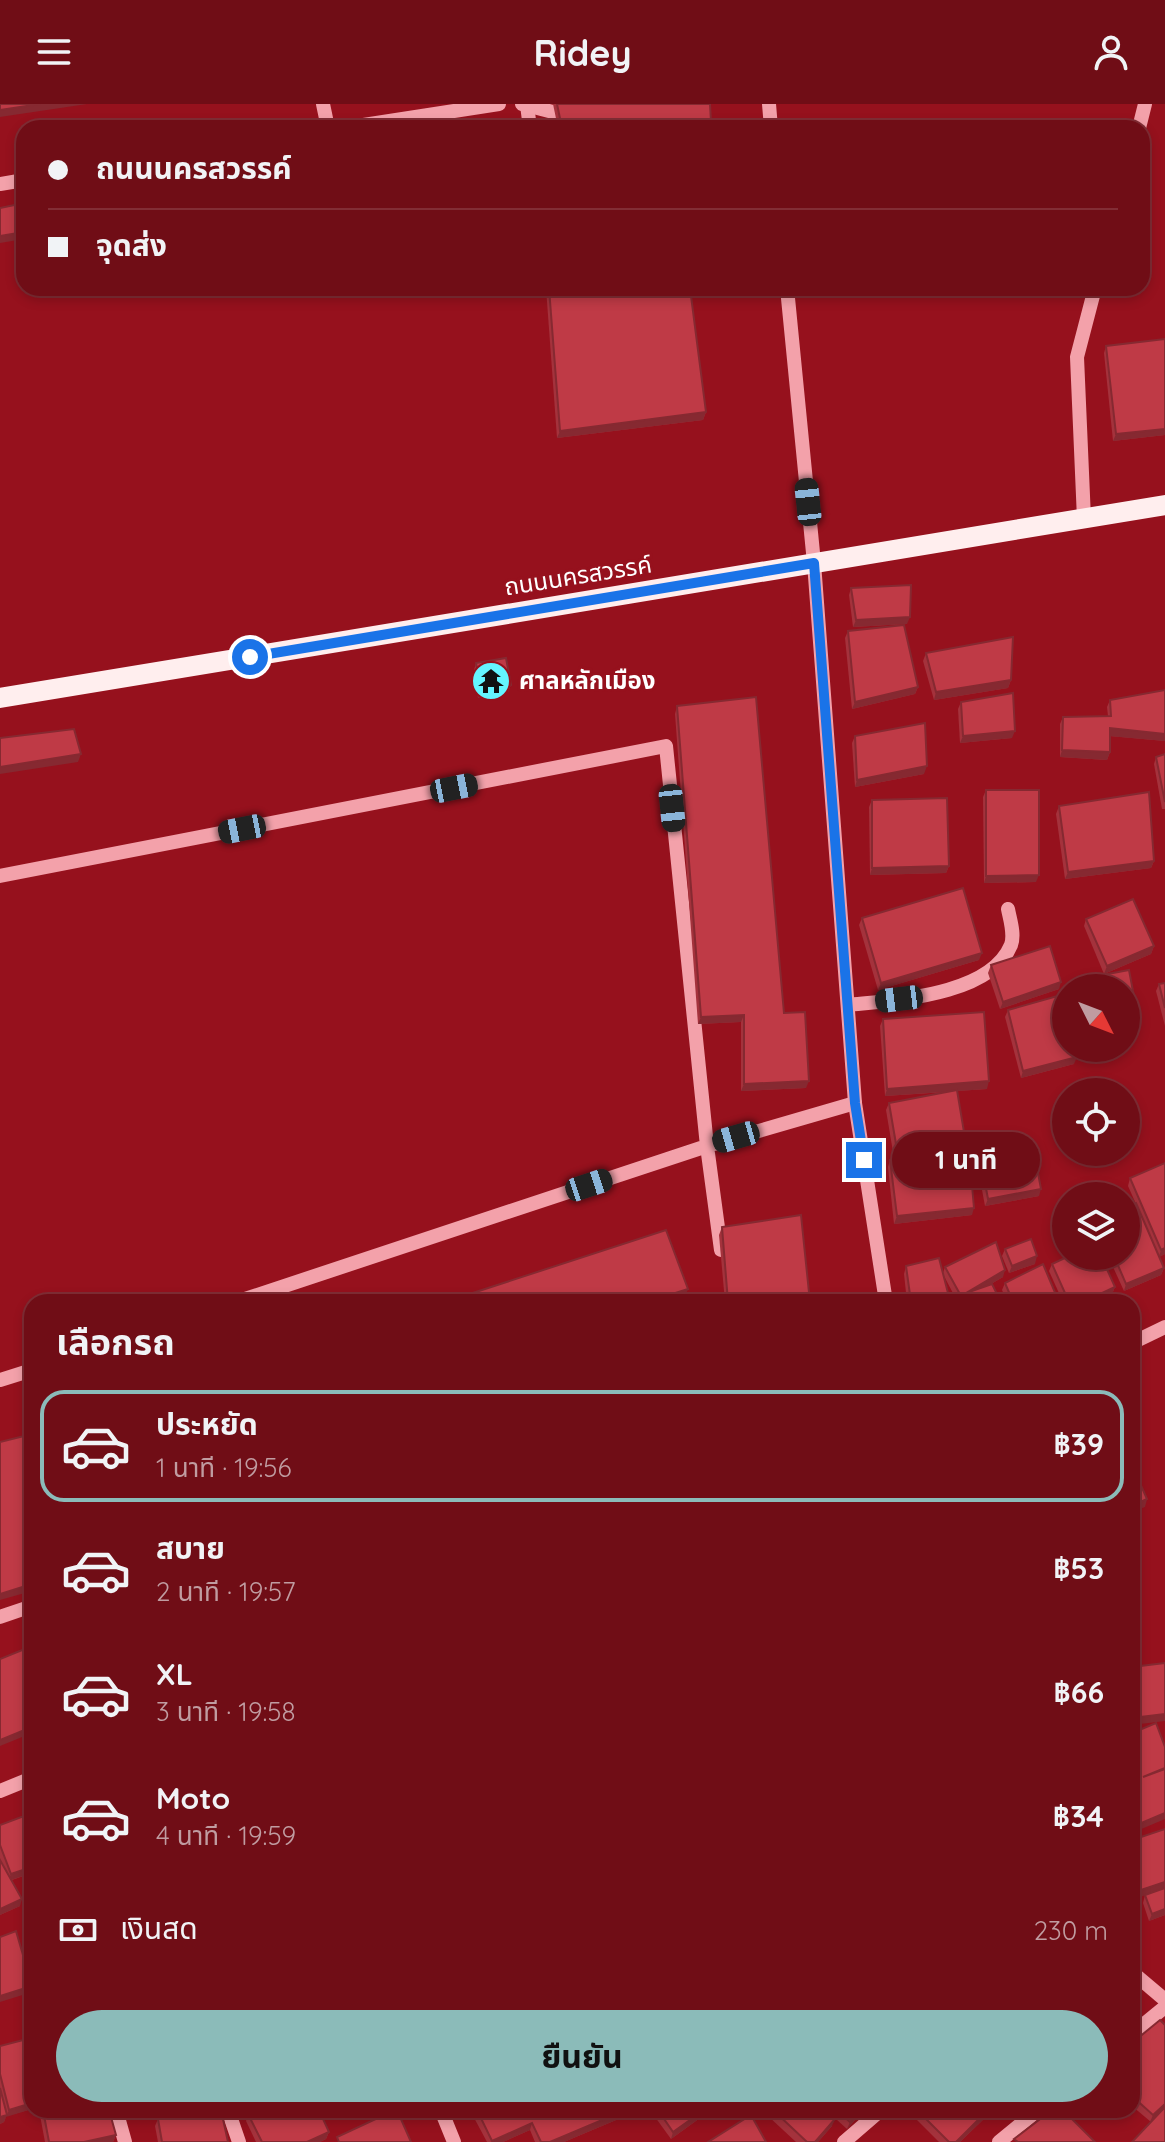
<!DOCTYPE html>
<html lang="th">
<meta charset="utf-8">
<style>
body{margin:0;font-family:Quicksand,"Noto Sans Thai",sans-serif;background:#75161f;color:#f1f3f6;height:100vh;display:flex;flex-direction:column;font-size:30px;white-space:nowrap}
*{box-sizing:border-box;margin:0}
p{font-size:26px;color:#c09ca1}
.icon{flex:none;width:44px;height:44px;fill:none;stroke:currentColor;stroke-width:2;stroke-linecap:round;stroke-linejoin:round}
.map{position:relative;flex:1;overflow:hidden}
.sheet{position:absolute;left:24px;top:1190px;width:1116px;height:824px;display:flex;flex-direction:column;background:#700d16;border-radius:24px;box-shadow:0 4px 12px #0003,0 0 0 2px #822d35}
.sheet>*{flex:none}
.hud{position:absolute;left:16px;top:16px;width:1134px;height:176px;border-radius:24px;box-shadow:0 4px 12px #0003,0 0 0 2px #822d35;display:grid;align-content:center;height:176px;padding:0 32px;background:#700d16}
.needle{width:52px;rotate:132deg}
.controls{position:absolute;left:1052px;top:870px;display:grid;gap:16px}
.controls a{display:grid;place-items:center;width:88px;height:88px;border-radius:50%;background:#700d16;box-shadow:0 4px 12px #0003,0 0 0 2px #822d35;font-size:40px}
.end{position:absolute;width:36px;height:36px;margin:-18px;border:10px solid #1a73e8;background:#fff;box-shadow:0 0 0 4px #fff}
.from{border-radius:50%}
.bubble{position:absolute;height:56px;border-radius:28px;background:#700d16;box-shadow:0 4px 12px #0003,0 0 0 2px #822d35;font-size:26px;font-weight:700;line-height:56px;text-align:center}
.car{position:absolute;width:24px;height:48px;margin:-24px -12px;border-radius:10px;box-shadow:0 0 6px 2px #0007;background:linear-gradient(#222 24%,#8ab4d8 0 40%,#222 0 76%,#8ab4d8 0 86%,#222 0)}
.hud b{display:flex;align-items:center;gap:28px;height:76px;font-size:30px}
.hud b+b{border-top:2px solid #822d35}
.hud i{width:20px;height:20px;background:#f1f3f6}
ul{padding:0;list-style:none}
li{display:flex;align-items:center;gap:24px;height:112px;margin:0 16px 12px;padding:0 16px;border:4px solid transparent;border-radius:24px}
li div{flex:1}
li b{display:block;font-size:30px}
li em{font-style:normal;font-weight:700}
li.on{border-color:#8bbbb9}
li>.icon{width:72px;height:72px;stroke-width:1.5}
h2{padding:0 32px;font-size:36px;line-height:96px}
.pay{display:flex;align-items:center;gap:20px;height:88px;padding:0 32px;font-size:30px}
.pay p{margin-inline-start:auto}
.action{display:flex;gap:16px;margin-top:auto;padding:16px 32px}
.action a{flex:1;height:92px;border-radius:48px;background:#8bbbb9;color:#111;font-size:32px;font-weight:700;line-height:92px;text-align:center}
header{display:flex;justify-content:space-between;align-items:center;height:104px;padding:0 32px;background:#700d16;font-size:36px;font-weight:700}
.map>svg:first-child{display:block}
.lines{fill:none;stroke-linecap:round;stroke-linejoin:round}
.minor{stroke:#f3a1aa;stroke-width:14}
.major{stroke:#fee;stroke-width:20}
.wall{fill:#a4323c}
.shaded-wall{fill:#862931}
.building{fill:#bf3a46;stroke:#862931;stroke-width:2}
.route{stroke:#1a73e8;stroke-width:10}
.labels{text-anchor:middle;stroke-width:6;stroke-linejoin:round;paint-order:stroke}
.street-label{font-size:24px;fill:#fff;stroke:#96111d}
.poi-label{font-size:24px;font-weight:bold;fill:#fff;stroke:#96111d;text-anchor:start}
</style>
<header><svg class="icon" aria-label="menu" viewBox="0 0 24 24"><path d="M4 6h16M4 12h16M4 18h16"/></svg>Ridey<svg class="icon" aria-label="person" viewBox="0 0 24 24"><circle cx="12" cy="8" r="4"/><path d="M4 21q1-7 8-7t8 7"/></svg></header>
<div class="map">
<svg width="1165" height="2038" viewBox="0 0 1165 2038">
<rect width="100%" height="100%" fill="#96111d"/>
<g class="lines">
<g class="minor">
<path d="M323,0L328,24"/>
<path d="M522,0L572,13"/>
<path d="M523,0L527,1L530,24"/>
<path d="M769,0L771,24"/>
<path d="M344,24L499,0"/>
<path d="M1139,24L1145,0"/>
<path d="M0,80L24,76"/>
<path d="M787,184L814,459L855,999L886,1198"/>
<path d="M1084,415L1077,253L1095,184"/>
<path d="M0,772L666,642L707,1042L236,1198"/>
<path d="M848,901C894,896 990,892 1011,841C1015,830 1010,816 1008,805"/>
<path d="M721,1146L707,1042L855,999"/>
<path d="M1132,1239L1165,1223"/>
<path d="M0,1276L32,1266"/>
<path d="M0,1513L32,1502"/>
<path d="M0,1687L32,1674"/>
<path d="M1132,1868L1165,1896"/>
<path d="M1132,1930L1165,1903"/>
<path d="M116,2006L125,2038"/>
<path d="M228,2006L239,2038"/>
<path d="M441,2006L454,2038"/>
<path d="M844,2038L881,2006"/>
<path d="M999,2038L1038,2006"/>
</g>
<path class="major" d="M0,594L1165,401"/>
</g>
<g class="wall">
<path d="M553,0H710L711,18L709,24H558Z"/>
<path d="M546,184H690L706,308L703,316L557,334Z"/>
<path d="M1165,235V331L1113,337L1104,249L1106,242Z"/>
<path d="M851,484L907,520L853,523L849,491Z"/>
<path d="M848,527L918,583L915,590L852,605L845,534Z"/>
<path d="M926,549L1011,576L1008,584L934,596L923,557Z"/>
<path d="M476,559L511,581L508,588L478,594L474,566Z"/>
<path d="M1165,586V637L1110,632V648L1107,656L1060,653V620L1063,613L1108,612L1107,603L1110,596Z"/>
<path d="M961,598L1012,634L960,639L958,605Z"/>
<path d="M677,602L784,909L806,984L741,987V918L698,920L675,610Z"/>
<path d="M855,632L924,670L855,683L852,639Z"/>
<path d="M1165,650V705H1162L1154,660L1156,653Z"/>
<path d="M986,686L1036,778L984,779L983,693Z"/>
<path d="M872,696L949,762L946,769L870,771L869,703Z"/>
<path d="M1059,702L1154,757L1151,764L1065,775L1056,710Z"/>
<path d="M862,814L979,856L878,886L859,821Z"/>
<path d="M1086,815L1154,842L1151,850L1104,870L1084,822Z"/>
<path d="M991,861L1059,885L1000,905L988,869Z"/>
<path d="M1165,879V922L1156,887L1159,880Z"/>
<path d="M1008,906L1074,960L1021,974L1005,913Z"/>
<path d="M883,915L987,985L957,987L964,1028L962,1035L893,1048L886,1006L889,999L947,988L885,992L880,922Z"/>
<path d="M980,1052L1039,1092L985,1102L977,1059Z"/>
<path d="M890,1056L972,1111L894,1120L888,1063Z"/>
<path d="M1165,1059V1150L1159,1153L1164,1164L1161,1171L1124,1187L1108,1152H1126L1136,1100L1128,1082L1130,1074Z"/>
<path d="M722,1123L810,1198H725L719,1131Z"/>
<path d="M1005,1145L1035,1160L1009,1169L1002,1152Z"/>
<path d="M1052,1160L1115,1183L1112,1190L1095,1198H1063L1049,1167Z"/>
<path d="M906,1162L943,1169L945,1163L1003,1173L991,1180L956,1195L944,1172L946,1196L941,1198H907L904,1170Z"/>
<path d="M1005,1179L1059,1198H1007L1002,1186Z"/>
<path d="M32,1709V1769L12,1776L20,1802L0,1811V1721Z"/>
<path d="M1165,1784V1811L1149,1817L1143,1799L1145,1791Z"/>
<path d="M1132,1939L1165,2038L1151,2018L1132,2002Z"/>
<path d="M0,1942L31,1950L32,1948V2005L6,2012L4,2018L0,2020Z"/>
<path d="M39,2006H109L116,2031L113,2038H45Z"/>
<path d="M474,2006H630L628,2011L564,2038H535L530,2026L503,2038H487L472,2010Z"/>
<path d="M650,2006H711L671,2035Z"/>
<path d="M770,2006H825L832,2022L818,2038H796L768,2012Z"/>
<path d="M826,2006H864L847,2025Z"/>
<path d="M915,2006H990L988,2011L960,2038H939L913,2012Z"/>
<path d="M248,2010L329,2028L326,2035L320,2038H256L246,2017Z"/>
<path d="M158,2015L228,2038H158L155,2022Z"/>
</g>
<g class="shaded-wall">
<path d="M40,0H87L0,13V6Z"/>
<path d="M711,18L709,24H652Z"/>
<path d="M24,128V135L0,139V132Z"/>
<path d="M706,308L703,316L557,334L560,327Z"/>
<path d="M1165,325V331L1113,337L1116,330Z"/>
<path d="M910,513L907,520L853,523L856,516Z"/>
<path d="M1011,576L1008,584L934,596L936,588Z"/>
<path d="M511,581L508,588L478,594L481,586Z"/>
<path d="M918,583L915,590L852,605L855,598Z"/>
<path d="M1110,624L1165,630V637L1108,632Z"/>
<path d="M1015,627L1012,634L960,639L963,632Z"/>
<path d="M1062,646L1110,648L1107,656L1060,653Z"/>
<path d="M81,650L78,658L0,670V663Z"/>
<path d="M927,662L924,670L855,683L857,676Z"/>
<path d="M1154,757L1151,764L1065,775L1068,768Z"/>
<path d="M949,762L946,769L870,771L872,764Z"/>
<path d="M1039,771L1036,778L984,779L986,772Z"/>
<path d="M1154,842L1151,850L1104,870L1107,862Z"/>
<path d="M982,849L979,856L878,886L881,879Z"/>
<path d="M1061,878L1059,885L1000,905L1003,898Z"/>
<path d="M744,911L741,918L698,920L701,913Z"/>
<path d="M1139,919L1136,927L1126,929V922Z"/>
<path d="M1077,953L1074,960L1021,974L1023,967Z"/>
<path d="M809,977L806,984L741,987L744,980Z"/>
<path d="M989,977L987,985L885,992L887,985Z"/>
<path d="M964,1028L962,1035L893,1048L896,1040Z"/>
<path d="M1041,1085L1039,1092L985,1102L988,1095Z"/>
<path d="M974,1104L972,1111L894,1120L897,1112Z"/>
<path d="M1165,1144V1150L1159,1153L1161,1146Z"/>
<path d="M1037,1152L1035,1160L1009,1169L1012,1162Z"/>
<path d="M1164,1164L1161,1171L1124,1187L1126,1180Z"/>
<path d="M1005,1166L1003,1173L964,1196L966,1189Z"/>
<path d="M1115,1183L1112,1190L1095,1198H1083Z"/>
<path d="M688,1185L685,1192L666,1198H647Z"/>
<path d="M948,1189L946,1196L941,1198H919Z"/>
<path d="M1147,1395L1145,1403L1132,1408V1402Z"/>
<path d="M1140,1433L1137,1440L1132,1442V1436Z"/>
<path d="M32,1480V1487L0,1496V1490Z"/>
<path d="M1165,1610V1617L1132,1621V1614Z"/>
<path d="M32,1623V1629L0,1642V1636Z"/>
<path d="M1165,1709V1715L1132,1729V1723Z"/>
<path d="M32,1763V1769L8,1777L11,1770Z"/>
<path d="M1165,1778V1784L1132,1796V1789Z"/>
<path d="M22,1795L20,1802L0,1811V1805Z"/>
<path d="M1165,1805V1811L1149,1817L1152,1810Z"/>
<path d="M32,1882L29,1889L0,1898V1892Z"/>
<path d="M32,1999V2005L6,2013L9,2006Z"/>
<path d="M1165,2000V2005L1150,2018L1153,2011Z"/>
<path d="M626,2006H630L628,2011L564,2038H550Z"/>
<path d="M704,2006H711L671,2035L673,2028Z"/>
<path d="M860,2006H864L847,2025L850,2018Z"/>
<path d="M988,2006H990L988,2011L960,2038H956Z"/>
<path d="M7,2011L4,2018L0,2020V2013Z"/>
<path d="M835,2015L832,2022L818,2038H815Z"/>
<path d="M532,2019L530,2026L503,2038H492V2037Z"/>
<path d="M329,2028L326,2035L320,2038H307Z"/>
<path d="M116,2031L113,2038H84Z"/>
</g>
<g class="building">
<path d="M0,0H40L0,6Z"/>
<path d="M557,0H710L711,18L652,24H562Z"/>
<path d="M24,99V128L0,132V104Z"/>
<path d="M549,184H690L706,308L560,327Z"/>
<path d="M1165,235V325L1116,330L1106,242Z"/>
<path d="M911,481L910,513L856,516L851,484Z"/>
<path d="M904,521L918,583L855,598L848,527Z"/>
<path d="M1013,533L1011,576L936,588L926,549Z"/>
<path d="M506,554L511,581L481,586L476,559Z"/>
<path d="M1165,586V630L1110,624V648L1062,646L1063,613L1111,612L1110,596Z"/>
<path d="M1013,589L1015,627L963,632L961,598Z"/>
<path d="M756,593L784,909L805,908L809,977L744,980V911L701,913L677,602Z"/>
<path d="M925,619L927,662L857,676L855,632Z"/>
<path d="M74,625L81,650L0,663V634Z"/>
<path d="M1165,650V698L1156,653Z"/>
<path d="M986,686H1039V771L986,772Z"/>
<path d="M1149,688L1154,757L1068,768L1059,702Z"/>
<path d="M947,694L949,762L872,764V696Z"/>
<path d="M963,784L982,849L881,879L862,814Z"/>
<path d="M1133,795L1154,842L1107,862L1086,815Z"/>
<path d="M1050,842L1061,878L1003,898L991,861Z"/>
<path d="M1129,866L1139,919L1126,922V884H1083L1081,875Z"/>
<path d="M1165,879V904L1159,880Z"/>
<path d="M1061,891L1066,911V944H1075L1077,953L1023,967L1008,906Z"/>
<path d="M984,908L989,977L887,985L883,915Z"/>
<path d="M957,986L964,1028L896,1040L889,999Z"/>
<path d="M1033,1042L1041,1085L988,1095L980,1052Z"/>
<path d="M969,1047L974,1104L897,1112L890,1056Z"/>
<path d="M1165,1059V1144L1161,1146L1130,1074Z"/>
<path d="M1136,1099L1164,1164L1126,1180L1114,1152H1126V1104Z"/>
<path d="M801,1111L810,1198H728L722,1123Z"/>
<path d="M666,1126L688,1185L647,1198H445Z"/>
<path d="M1031,1135L1037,1152L1012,1162L1005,1145Z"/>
<path d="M996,1138L1005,1166L966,1189L992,1180L1001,1198H948L961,1192L945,1163Z"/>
<path d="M1069,1152H1101L1115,1183L1083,1198H1069L1052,1160Z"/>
<path d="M939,1154L948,1189L919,1198H911L906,1162Z"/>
<path d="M1043,1160L1059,1198H1013L1005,1179Z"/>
<path d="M32,1330V1480L0,1490V1338Z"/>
<path d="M1132,1361L1147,1395L1132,1402Z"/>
<path d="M1132,1416L1140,1433L1132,1436Z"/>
<path d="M32,1542V1623L0,1636V1555Z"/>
<path d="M1165,1559V1610L1132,1614V1563Z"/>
<path d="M1156,1619L1165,1643V1664L1143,1673L1165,1665V1709L1132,1723V1629Z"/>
<path d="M32,1709V1763L11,1770L0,1741V1721Z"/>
<path d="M1165,1725V1778L1132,1789V1736Z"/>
<path d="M0,1756L22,1795L0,1805Z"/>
<path d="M1165,1784V1805L1152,1810L1145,1791Z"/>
<path d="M16,1827L32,1882L0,1892V1833Z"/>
<path d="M1160,1916L1165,1921V2000L1153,2011L1132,1992V1939Z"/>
<path d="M27,1935L32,1955V1999L9,2006L0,1970V1942Z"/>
<path d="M0,1984L7,2011L0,2013Z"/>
<path d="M1165,2003V2038H1132Z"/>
<path d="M43,2006H109L116,2031L84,2038H49Z"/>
<path d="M206,2006H221L228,2038H162L158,2015Z"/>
<path d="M257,2006H319L329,2028L307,2038H262L248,2010Z"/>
<path d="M395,2006H397L411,2038H339L337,2033Z"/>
<path d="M477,2006H626L550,2038H541L532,2019L492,2037Z"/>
<path d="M658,2006H704L673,2028Z"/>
<path d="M773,2006H825L835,2015L815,2038H807Z"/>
<path d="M837,2006H860L850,2018Z"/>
<path d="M917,2006H988L956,2038H949Z"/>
<path d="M1052,2006H1063L1095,2038H1018L1014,2035Z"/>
<path d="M751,2011L766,2038H708Z"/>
</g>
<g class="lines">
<path class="route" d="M250,553L814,459L855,999L864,1056"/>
</g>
<defs>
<symbol id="temple-disc" viewBox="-11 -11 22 22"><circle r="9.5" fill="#64f5ff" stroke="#96111d"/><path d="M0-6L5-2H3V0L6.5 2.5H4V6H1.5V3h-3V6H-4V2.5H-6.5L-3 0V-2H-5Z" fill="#111"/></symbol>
</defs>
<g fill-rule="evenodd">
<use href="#temple-disc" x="469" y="555" width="44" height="44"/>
</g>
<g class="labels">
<g class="street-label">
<text transform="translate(578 472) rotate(-9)" y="8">ถนนนครสวรรค์</text>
</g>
<g class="poi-label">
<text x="519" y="585">ศาลหลักเมือง</text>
</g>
</g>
</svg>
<div class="controls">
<a><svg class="needle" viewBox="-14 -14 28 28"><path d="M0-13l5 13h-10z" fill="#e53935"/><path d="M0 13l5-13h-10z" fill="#c09ca1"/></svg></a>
<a><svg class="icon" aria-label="locate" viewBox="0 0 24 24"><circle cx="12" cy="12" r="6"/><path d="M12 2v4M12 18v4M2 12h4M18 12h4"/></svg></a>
<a><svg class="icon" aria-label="layers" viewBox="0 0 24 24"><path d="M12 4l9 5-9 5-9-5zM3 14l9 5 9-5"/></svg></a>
</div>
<i class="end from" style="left:250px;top:553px"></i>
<i class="end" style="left:864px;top:1056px"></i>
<div class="bubble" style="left:892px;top:1028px;width:148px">1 นาที</div>
<i class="car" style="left:808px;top:398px;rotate:354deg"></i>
<i class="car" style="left:454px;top:684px;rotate:79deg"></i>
<i class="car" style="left:672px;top:704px;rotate:174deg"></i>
<i class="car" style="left:242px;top:725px;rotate:259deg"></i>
<i class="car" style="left:899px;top:895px;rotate:263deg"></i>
<i class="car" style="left:736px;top:1033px;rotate:254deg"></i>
<i class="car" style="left:589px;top:1081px;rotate:72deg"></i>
<div class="hud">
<b><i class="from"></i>ถนนนครสวรรค์</b>
<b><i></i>จุดส่ง</b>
</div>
<section class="sheet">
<h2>เลือกรถ</h2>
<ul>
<li class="on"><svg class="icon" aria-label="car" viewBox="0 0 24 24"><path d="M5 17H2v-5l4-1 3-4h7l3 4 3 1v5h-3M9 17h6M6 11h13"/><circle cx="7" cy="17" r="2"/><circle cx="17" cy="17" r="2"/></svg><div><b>ประหยัด</b><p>1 นาที · 19:56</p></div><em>฿39</em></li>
<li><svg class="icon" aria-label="car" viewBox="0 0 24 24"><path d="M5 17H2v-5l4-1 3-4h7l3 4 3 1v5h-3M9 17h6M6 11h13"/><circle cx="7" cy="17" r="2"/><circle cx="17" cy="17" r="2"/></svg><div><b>สบาย</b><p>2 นาที · 19:57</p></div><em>฿53</em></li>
<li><svg class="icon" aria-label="car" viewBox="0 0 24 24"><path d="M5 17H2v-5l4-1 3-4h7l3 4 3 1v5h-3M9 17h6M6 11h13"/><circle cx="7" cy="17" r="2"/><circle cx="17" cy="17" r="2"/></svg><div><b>XL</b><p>3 นาที · 19:58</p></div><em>฿66</em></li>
<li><svg class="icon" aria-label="car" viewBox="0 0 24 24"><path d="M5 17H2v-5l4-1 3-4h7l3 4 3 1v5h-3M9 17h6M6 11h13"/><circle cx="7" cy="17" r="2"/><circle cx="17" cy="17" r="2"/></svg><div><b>Moto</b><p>4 นาที · 19:59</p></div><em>฿34</em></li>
</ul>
<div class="pay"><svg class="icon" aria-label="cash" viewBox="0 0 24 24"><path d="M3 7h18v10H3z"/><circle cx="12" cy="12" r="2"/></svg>เงินสด<p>230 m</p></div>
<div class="action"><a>ยืนยัน</a></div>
</section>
</div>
